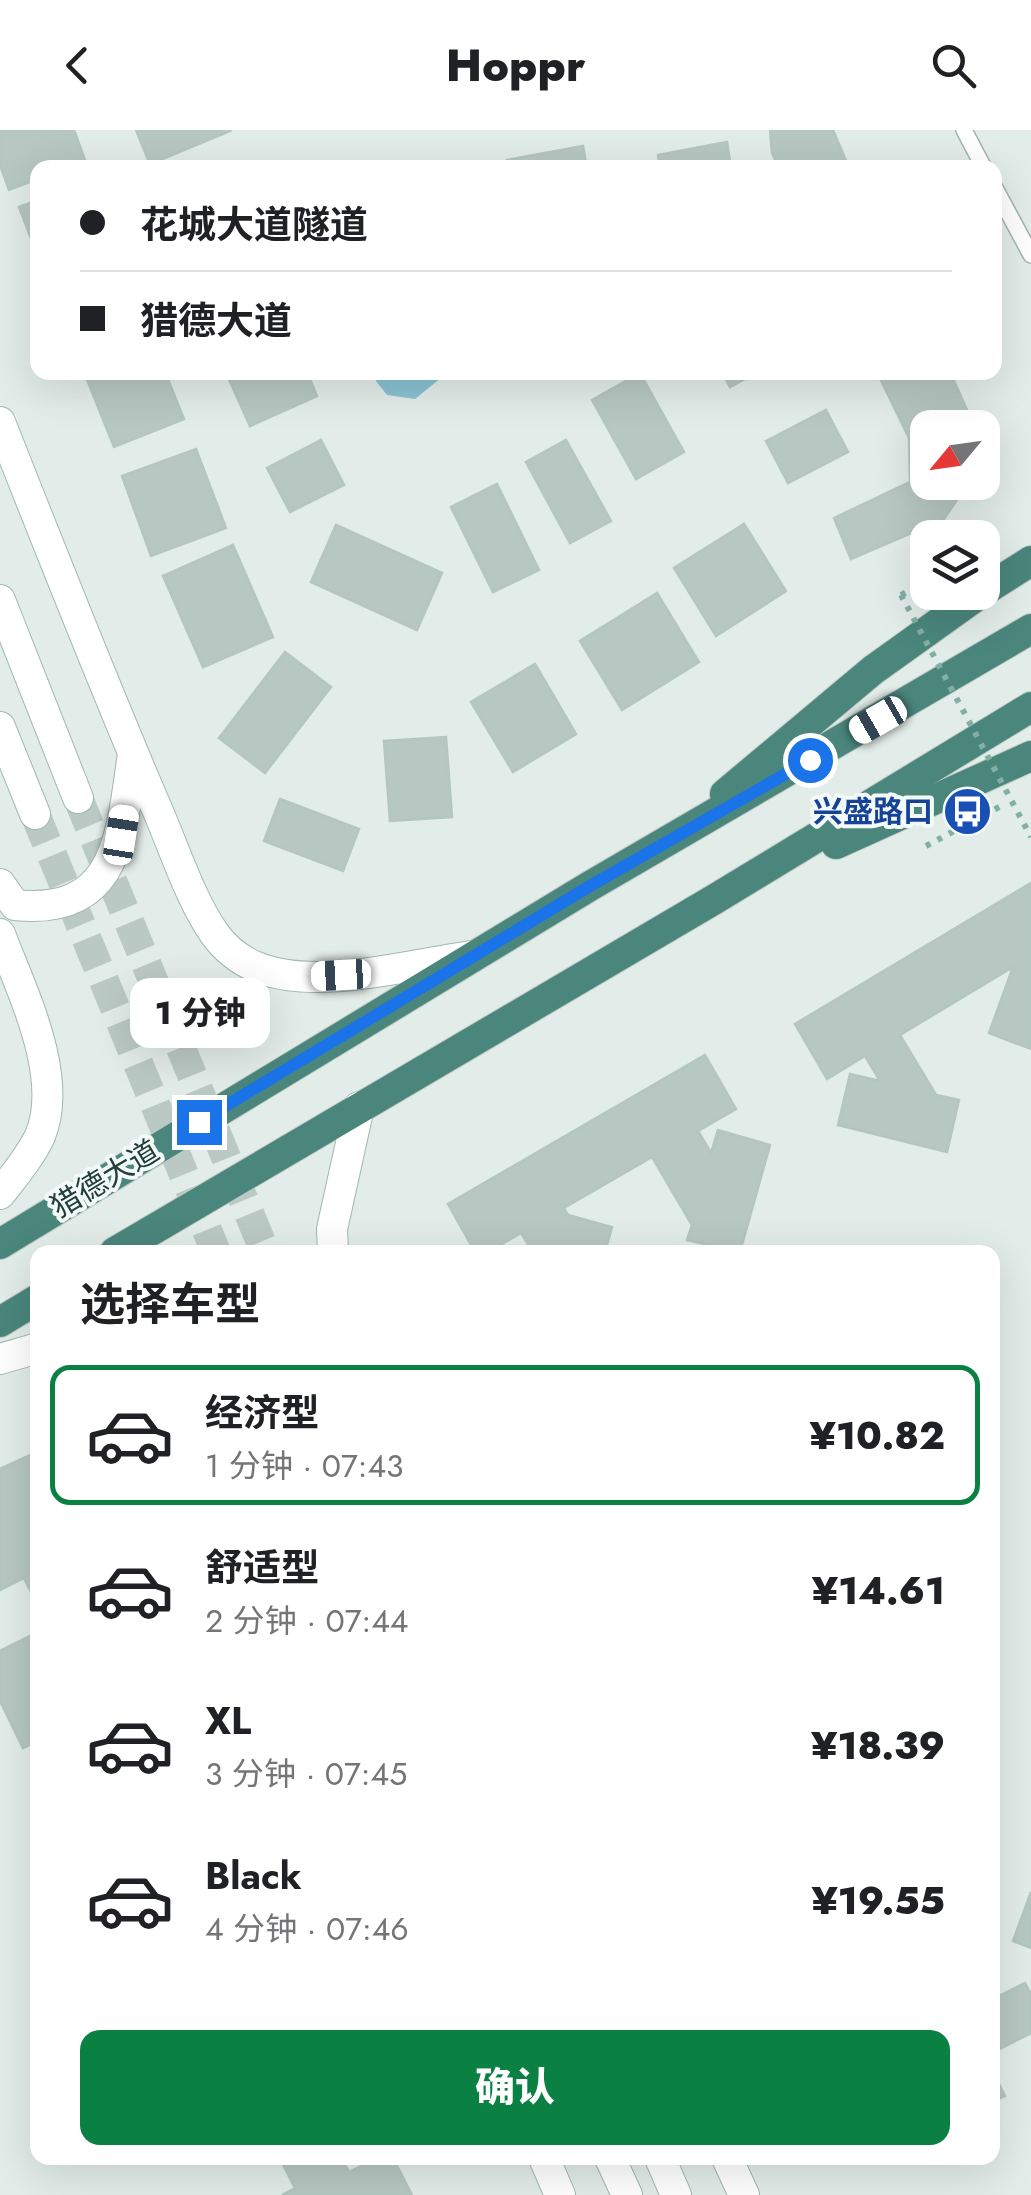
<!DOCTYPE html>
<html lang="zh">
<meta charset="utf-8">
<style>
body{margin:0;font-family:Jost,"Noto Sans SC",sans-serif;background:#f2f2f2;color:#202124;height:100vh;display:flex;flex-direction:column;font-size:38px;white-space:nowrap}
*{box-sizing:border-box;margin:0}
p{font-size:32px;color:#757577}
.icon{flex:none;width:55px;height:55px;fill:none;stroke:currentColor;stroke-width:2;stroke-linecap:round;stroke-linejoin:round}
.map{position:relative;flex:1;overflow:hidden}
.panel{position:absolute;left:30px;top:1115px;width:970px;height:920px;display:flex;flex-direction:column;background:#fff;border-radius:20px;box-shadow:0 10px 40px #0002}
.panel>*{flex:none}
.guide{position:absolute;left:30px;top:30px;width:972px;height:220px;border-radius:20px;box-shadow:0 10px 40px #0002;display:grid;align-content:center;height:220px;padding:0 50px;background:#fff}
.needle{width:65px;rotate:241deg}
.controls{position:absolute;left:910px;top:280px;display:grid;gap:20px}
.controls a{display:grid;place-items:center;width:90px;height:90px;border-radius:20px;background:#fff;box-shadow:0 10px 40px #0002;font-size:50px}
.end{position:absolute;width:45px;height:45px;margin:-22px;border:12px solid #1a73e8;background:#fff;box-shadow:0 0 0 5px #fff}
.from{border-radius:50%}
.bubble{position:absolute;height:70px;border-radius:20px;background:#fff;box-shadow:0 10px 40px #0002;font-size:32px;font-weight:800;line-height:70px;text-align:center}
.car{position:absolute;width:30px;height:60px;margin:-30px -15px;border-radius:12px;box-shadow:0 0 8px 2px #0007;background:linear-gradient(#fff 24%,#345 0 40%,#fff 0 76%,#345 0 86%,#fff 0)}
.guide b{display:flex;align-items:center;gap:35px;height:95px;font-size:38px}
.guide b+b{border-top:2px solid #e0e0e0}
.guide i{width:25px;height:25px;background:#202124}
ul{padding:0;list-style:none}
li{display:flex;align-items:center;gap:30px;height:140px;margin:0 20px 15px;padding:0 30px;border:5px solid transparent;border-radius:20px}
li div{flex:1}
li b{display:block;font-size:38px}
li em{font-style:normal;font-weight:800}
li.active{border-color:#0b8043}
li>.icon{width:90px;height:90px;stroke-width:1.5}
h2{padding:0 50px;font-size:45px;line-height:120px}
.button{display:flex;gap:20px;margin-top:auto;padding:20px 50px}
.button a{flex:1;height:115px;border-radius:20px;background:#0b8043;color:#fff;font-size:40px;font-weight:800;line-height:115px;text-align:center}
header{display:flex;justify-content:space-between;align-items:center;height:130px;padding:0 50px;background:#fff;font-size:45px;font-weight:800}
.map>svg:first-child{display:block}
.water{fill:#89c2d2}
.building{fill:#b7c7c1;stroke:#b4c6c0;stroke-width:2.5}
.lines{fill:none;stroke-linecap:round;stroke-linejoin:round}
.secondary-tunnel{stroke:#bbc9c5;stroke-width:30;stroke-dasharray:30 15;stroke-linecap:butt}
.service-casing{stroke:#a4b4b0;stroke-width:18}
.secondary-casing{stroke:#a0b8b1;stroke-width:32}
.trunk-casing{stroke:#c1c9c7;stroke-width:32}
.path{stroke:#82b0a5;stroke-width:6;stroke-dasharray:5 8;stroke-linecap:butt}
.service{stroke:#fff;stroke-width:15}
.secondary{stroke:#fff;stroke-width:30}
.trunk{stroke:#4a867c;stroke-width:30}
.path-bridge{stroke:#82b0a5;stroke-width:6;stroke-dasharray:5 8;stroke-linecap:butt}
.route{stroke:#1a73e8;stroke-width:12}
.labels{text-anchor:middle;stroke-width:8;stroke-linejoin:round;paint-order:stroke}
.transit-label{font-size:30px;font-weight:bold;fill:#164399;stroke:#f2f9f6;text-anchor:end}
.street-label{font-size:30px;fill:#213e38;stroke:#f2f9f6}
</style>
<header><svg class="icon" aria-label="back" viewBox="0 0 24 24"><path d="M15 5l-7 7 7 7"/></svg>Hoppr<svg class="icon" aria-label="search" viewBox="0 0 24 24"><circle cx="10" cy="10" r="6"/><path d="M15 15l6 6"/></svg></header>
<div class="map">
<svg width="1031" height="2065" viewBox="0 0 1031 2065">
<rect width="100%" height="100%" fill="#e2ece8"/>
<path class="water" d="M378,243V242L447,243L415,269L387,265L376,251Z"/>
<g class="building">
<path d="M0,0H74L85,30L67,38H38V49L9,60L0,35Z"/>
<path d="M136,0H229L230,1L150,34Z"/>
<path d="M770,0H833L849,38H779L772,23Z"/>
<path d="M727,12L731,38H660L658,25Z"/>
<path d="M583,16L587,38H509L507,30Z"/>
<path d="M38,70V127L19,77Z"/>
<path d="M84,242H165L184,289L114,317Z"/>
<path d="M239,242H307L317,266L250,296L228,247Z"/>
<path d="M722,242H758L730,257Z"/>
<path d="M877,242H950L975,298H928V352H969L944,389L851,429L834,388L910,352L909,308Z"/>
<path d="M640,243L684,322L636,349L592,270Z"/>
<path d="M826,280L848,322L788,353L766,311Z"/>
<path d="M321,310L344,355L290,382L267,338Z"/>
<path d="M566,310L611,391L570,413L526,332Z"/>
<path d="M196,319L226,398L151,426L122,346Z"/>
<path d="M497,354L539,440L493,462L451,377Z"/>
<path d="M744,394L786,461L716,506L674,438Z"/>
<path d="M336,395L442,443L417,500L311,452Z"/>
<path d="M233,415L273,507L203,537L163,446Z"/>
<path d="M657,463L699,532L622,580L580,511Z"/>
<path d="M285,522L331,557L265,643L219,608Z"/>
<path d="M535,534L576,604L513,642L471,572Z"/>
<path d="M446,607L452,687L390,691L384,611Z"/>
<path d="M280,669L359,699L343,741L264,711Z"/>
<path d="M1031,753V919L989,903L1013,837L900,905L936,965L959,970L947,1022L838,995L850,944L880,951L865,926L827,949L795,894Z"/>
<path d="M705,925L736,979L698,1001L711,1023L718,1000L770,1015L740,1122L687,1110L692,1095L652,1027L564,1078L568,1085L612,1097L605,1122H533L521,1103L488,1122H475L448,1074Z"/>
<path d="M30,1325L38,1339V1469L35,1470L24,1448L0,1460V1339Z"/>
<path d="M38,1502V1611L23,1618L0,1571V1521Z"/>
<path d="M1031,1762V1818L1013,1811Z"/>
<path d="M1025,1853L1031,1864V1903L992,1923V1862L1001,1865Z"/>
<path d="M992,1940L1005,1966L992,1972Z"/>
<path d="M283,2028H342L349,2042L377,2028H393L412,2065H282L295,2058L280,2029Z"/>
</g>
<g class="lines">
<g class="secondary-tunnel">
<path d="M78,668L265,1122"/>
<path d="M35,684L216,1122"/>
</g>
<defs>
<g id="service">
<path d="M964,0L984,38"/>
<path d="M995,58L1031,125"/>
</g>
<g id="secondary">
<path d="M0,292C50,419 100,546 154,672C172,712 189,767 214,803C224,817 238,829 254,836C314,862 408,835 471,826"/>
<path d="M0,470L78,668"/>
<path d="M0,597L35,684"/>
<path d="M0,754L15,775C120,786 121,702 133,624"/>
<path d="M0,804C21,860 65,946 40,1006C30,1027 14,1046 0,1064"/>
<path d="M333,1122L332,1099L359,977"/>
<path d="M0,1229L38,1218"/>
<path d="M544,2028L560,2065"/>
<path d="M610,2028L627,2065"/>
<path d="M660,2028L676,2065"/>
<path d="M727,2028L744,2065"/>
</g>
<g id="trunk">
<path d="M982,462L1031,431"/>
<path d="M725,664L873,540L982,462"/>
<path d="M836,714L1031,626"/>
<path d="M0,1114L590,756L1031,499"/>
<path d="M115,1122L715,769L1031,577"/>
<path d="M0,1192L38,1169"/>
</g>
</defs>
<use href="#service" class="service-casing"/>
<use href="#secondary" class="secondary-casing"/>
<use href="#trunk" class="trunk-casing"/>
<g class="path">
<path d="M982,420L1003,409"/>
<path d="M901,465L928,450"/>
<path d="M926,716L1001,676"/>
</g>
<use href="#service" class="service"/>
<use href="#secondary" class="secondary"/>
<use href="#trunk" class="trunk"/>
<path class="path-bridge" d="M901,465L1031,707"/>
</g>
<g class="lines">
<path class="route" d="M199,992L590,756L810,630"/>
</g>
<defs>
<symbol id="bus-disc" viewBox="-11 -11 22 22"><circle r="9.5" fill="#1a4fb4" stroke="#f2f9f6"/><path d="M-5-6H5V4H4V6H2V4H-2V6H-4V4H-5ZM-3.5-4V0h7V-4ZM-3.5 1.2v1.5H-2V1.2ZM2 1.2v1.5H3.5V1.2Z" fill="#fff"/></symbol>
</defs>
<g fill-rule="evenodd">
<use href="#bus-disc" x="940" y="654" width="55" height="55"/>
</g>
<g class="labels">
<g class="transit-label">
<text x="933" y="692">兴盛路口</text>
</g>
<g class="street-label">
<text transform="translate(105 1049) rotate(-31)" y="10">猎德大道</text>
</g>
</g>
</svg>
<div class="controls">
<a><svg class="needle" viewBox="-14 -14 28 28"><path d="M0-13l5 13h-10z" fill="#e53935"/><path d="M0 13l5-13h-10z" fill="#757577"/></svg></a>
<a><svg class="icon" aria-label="layers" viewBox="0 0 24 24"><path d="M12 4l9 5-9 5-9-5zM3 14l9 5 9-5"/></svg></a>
</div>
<i class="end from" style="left:810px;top:630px"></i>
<i class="end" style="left:199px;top:992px"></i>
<div class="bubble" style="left:130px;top:848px;width:140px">1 分钟</div>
<i class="car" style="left:878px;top:590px;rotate:240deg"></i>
<i class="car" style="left:121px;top:705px;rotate:9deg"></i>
<i class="car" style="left:341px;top:845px;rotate:267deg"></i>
<div class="guide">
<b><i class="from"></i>花城大道隧道</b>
<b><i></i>猎德大道</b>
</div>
<section class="panel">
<h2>选择车型</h2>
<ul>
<li class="active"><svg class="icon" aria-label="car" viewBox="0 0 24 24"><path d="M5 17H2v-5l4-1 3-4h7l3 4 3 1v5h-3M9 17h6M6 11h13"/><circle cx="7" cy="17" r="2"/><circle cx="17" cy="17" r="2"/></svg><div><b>经济型</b><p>1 分钟 · 07:43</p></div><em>¥10.82</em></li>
<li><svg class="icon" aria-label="car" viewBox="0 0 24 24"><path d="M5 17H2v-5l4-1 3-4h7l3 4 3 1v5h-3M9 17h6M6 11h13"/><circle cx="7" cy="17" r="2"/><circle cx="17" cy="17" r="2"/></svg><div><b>舒适型</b><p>2 分钟 · 07:44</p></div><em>¥14.61</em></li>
<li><svg class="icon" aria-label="car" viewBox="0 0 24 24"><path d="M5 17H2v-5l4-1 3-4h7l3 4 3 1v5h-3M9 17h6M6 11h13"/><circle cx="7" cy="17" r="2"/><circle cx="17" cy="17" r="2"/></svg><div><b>XL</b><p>3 分钟 · 07:45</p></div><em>¥18.39</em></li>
<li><svg class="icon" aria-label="car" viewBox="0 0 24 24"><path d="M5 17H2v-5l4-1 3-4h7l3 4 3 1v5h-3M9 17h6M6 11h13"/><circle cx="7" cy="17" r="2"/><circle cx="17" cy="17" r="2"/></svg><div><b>Black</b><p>4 分钟 · 07:46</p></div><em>¥19.55</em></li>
</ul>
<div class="button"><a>确认</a></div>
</section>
</div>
